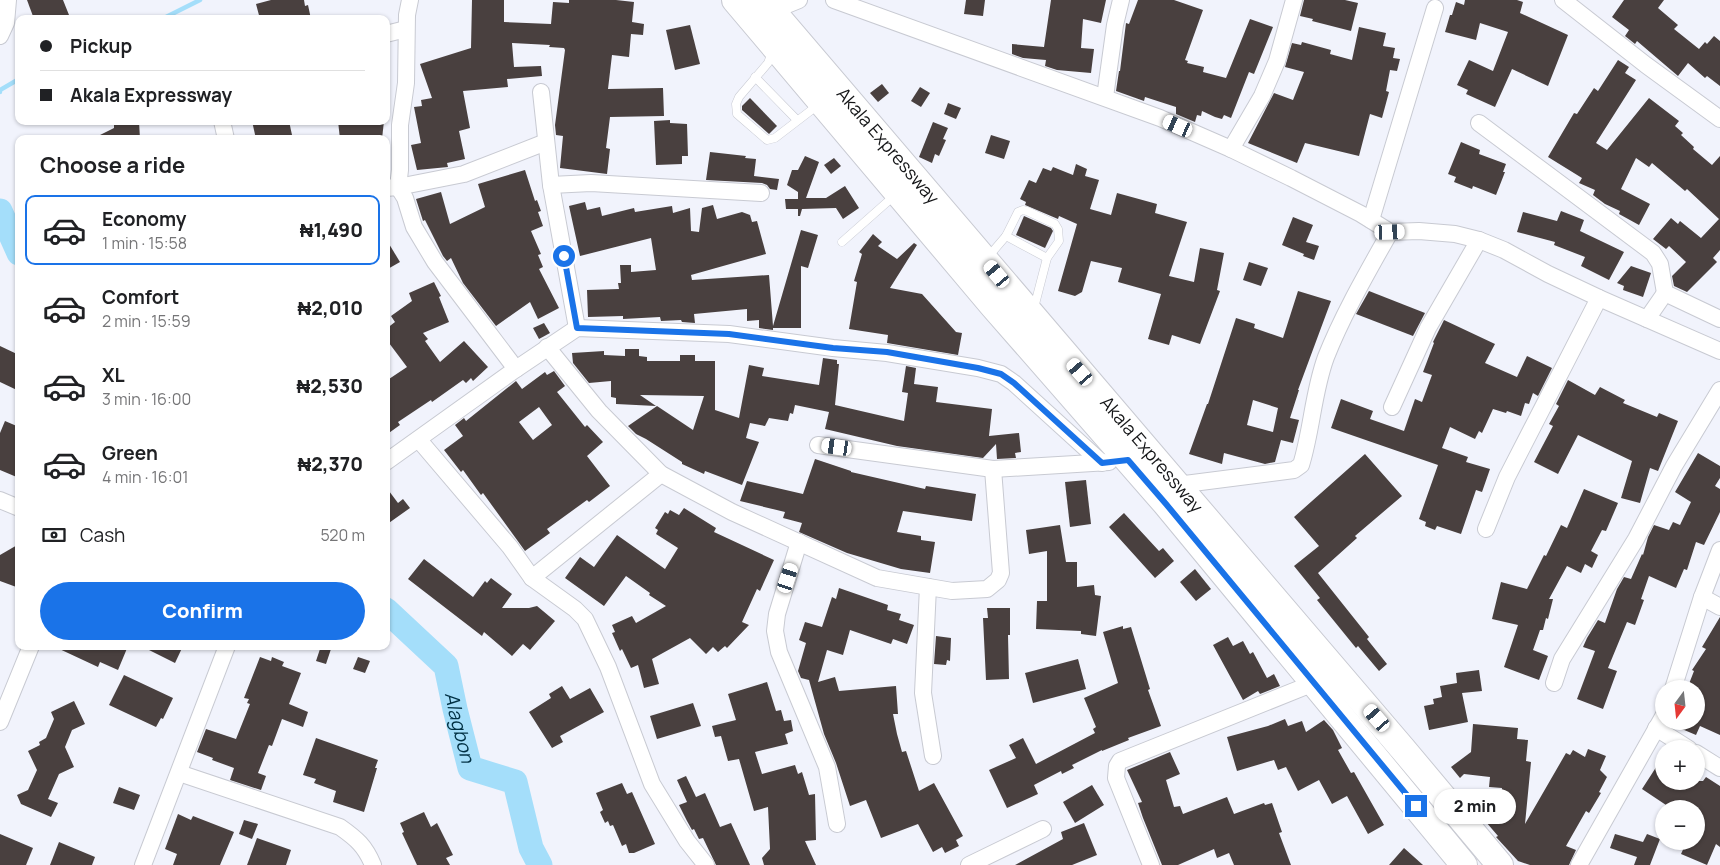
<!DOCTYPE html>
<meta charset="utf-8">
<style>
body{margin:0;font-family:Manrope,sans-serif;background:#f6f6f6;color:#202124;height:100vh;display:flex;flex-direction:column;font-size:19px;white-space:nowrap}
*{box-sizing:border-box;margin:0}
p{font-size:16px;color:#757577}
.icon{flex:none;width:28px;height:28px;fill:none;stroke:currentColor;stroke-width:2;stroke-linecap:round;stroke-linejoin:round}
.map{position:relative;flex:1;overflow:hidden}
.sheet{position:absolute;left:15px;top:135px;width:375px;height:515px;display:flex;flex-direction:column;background:#fff;border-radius:10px;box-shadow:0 1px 4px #0004}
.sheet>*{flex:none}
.hud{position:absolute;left:15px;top:15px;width:375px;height:110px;border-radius:10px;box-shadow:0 1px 4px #0004;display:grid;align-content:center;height:110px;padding:0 25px;background:#fff}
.needle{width:32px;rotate:195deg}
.tools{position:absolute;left:1655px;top:680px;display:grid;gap:10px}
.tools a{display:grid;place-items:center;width:50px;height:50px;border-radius:50%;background:#fff;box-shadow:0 1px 4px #0004;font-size:25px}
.end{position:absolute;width:22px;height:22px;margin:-11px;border:6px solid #1a73e8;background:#fff;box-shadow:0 0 0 2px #fff}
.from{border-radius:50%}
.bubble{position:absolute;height:35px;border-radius:18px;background:#fff;box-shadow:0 1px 4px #0004;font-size:16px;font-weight:800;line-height:35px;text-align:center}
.car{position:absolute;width:15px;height:30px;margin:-15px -8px;border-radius:6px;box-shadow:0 0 4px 1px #0007;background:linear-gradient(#fff 24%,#345 0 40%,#fff 0 76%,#345 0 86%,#fff 0)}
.hud b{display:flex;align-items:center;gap:18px;height:48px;font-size:19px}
.hud b+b{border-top:1px solid #e0e0e0}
.hud i{width:12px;height:12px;background:#202124}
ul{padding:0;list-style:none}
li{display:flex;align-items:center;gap:15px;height:70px;margin:0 10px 8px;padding:0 15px;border:2px solid transparent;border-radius:10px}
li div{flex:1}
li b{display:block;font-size:19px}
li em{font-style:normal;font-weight:800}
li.current{border-color:#1a73e8}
li>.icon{width:45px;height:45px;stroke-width:1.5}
h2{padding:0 25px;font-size:22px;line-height:60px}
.pay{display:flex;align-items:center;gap:12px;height:55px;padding:0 25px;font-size:19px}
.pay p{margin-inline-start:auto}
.cta{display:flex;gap:10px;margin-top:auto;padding:10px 25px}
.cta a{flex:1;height:58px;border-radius:30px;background:#1a73e8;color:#fff;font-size:20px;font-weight:800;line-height:58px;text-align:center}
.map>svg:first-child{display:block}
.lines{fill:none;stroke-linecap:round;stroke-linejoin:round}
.stream{stroke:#a4defa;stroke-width:4.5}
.river{stroke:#a4defa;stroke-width:25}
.building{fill:#49403f;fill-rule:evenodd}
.lane-casing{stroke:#c8cad2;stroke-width:9}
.street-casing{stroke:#c8cad2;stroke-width:18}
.primary-casing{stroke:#c8cad2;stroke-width:28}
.lane{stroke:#fff;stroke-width:8}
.street{stroke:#fff;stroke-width:16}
.primary{stroke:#fff;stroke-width:26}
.route{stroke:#1a73e8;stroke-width:6}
.labels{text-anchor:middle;stroke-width:5;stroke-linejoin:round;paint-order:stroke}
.street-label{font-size:18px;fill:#141517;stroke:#f1f3fc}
.water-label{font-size:19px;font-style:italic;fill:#003043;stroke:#f1f3fc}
</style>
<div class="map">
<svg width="1720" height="865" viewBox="0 0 1720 865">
<rect width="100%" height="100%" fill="#f1f3fc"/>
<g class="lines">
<g class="stream">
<path d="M162,19L200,0"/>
<path d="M0,92V90L19,79"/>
</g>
<g class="river">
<path d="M0,211L19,253"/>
<path id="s1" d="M386,610L446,666L455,709L470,768L515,782L531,848L540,865"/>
</g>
</g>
<g class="building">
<path d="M27,0H63L69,15L59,19H34Z"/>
<path d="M271,0H304L305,6L308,5L311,19H260L256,4Z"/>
<path d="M472,0H504V22L551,24L553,2L569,3V0H616L634,2L632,22L644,24L643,35L631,34L629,57L612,55L608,89L663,88L664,116L610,117L606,148L610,149L607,174L560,168L563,136L556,135L555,125L565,50L564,48L549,47L550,45L512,43L514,67L541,66L542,76L507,79L508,87L463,91L470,128L459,131L465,159L447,163L448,167L417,170L411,145L421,143L414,107L422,106L421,100L432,98L420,64L471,48Z"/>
<path d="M966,0H985L983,16L964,14Z"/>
<path d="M1051,0H1106L1101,23L1083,19L1081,48L1094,49L1091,73L1057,70L1045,66L1046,60L1023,58L1012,54V44L1044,47Z"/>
<path d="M1138,0H1174L1203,10L1185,60L1188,61L1187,63L1204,67L1203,72L1226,78L1250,19L1273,27L1254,74L1249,72L1231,118L1224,115L1222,119L1215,117L1202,111L1201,116L1197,115L1195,122L1176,114V107L1145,97L1144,101L1116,91L1119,71H1120L1126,23L1129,24Z"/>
<path d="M1304,0H1345L1358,3L1351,31L1312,21L1313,19L1300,16Z"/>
<path d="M1465,0H1517L1523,2L1520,13L1568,35L1548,86L1512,69L1495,107L1466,94L1468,90L1457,85L1469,60L1493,71L1508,32L1480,23L1476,40L1445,32L1450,15H1452L1456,2L1464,5Z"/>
<path d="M1624,0H1664L1658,8L1678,25L1674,29L1699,49L1705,42L1707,44L1714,36L1720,41V86L1707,76L1705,78L1688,63L1678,76L1637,41L1635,44L1625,36L1629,30L1612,17Z"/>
<path d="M690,25L700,64L675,70L666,30Z"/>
<path d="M1359,27L1386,33L1383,46L1395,48L1393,58L1400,59L1397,71L1390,70L1386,91L1389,92L1382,118L1370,114L1359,156L1305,143L1297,163L1248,143L1274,93L1293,100L1304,72L1285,67L1292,43L1301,45L1302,42L1331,50L1330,54L1352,60Z"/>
<path d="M1618,60L1629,67L1625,73L1636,80L1596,143L1607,150L1649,98L1679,121L1675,126L1683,133L1681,135L1694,147L1693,149L1712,165L1720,156V250L1713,258L1717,262L1687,292L1674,286L1672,276L1686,262L1669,246L1666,249L1653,239L1671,218L1678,224L1680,221L1701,238L1719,219L1687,189L1685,191L1652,163L1649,167L1636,158L1621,189L1650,204L1639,225L1619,214L1620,211L1605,204L1593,195L1595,190L1579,183L1582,178L1548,157L1574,113L1577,114L1594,88L1598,91Z"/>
<path d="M882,84L889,93L878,102L870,93Z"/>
<path d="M920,87L930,93L921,107L911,101Z"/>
<path d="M750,98L777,126L769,134L742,110V106Z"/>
<path d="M948,103L961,108L956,119L944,114Z"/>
<path d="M670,120V123L687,124L688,156H682V164L656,165L654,121Z"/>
<path d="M117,121H139L140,139H92L114,128V123Z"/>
<path d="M252,121H289L292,135L274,139H256Z"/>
<path d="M338,121H384L382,139H340Z"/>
<path d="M933,122L948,128L943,139L946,140L939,156L935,154L932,163L919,157Z"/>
<path d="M991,135L1010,141L1004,159L985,153Z"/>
<path d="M1461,142L1480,150L1479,154L1506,164L1503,172H1505L1496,195L1473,186L1472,189L1454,182L1456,177L1448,174Z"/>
<path d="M710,152L746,156L745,158L756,159L754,176L779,179L777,190L770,189L767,185L762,183L706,180Z"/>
<path d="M805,156L819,162L806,198H826L845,186L859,208L843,219L836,208L802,209L800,216H798V209H786L785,199H798V192L787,185L792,170H798Z"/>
<path d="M834,158L841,166L831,174L824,165Z"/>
<path d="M1076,164L1087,169L1085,176L1099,180L1090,209L1111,215L1117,193L1157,204L1155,213L1187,222L1169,276L1194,282L1200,248L1224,253L1217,290L1220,291L1200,344L1172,335L1169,345L1148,339L1161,294L1118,282L1122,268L1091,261L1082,292L1075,296L1058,291L1077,224L1059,216L1058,219L1025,205L1026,202L1020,199L1029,180L1036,183L1043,168L1051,171L1053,167L1073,175Z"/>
<path d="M525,170L535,201L537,200L541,211L538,212L543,226L531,231L541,254L538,255L543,267L539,269L559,308L538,319L530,302L496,326L463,283L451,258L447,261L443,256L425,220L423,221L416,199L441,192L450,224L485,207L478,184Z"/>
<path d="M585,202L587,210L600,207L602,216L634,208L635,212L672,206L673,213L690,208L691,231L699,232L702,208L713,205L717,219L742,212L750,215L752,222L757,221L766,254L691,275L692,280L769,275L773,326L801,230L818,235L808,268L801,266V328H773V330L759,328V320L747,321V309L694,314L695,323L682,322L681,320L661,321L660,317L623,319V316L588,317L587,290L619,289L618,283H621L620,265H631V272L656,270L651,238L580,256L569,206Z"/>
<path d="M1561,211L1584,220L1580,231L1624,252L1609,280L1581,266L1585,257L1554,245L1555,242L1517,232L1523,212L1557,221Z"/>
<path d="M1024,216L1051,228L1053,231L1045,248L1016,235Z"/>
<path d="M1293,217L1313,225L1306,242L1319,246L1314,260L1303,256L1304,254L1282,245Z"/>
<path d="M873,234L882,242L878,246L897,259L914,243L917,245L890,288L922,294L956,332L962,333L958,355L887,343L888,335L849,329L857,282L854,281L862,254L859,252Z"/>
<path d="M386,239L400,262L386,270Z"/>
<path d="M1249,262L1268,268L1261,286L1243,280Z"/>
<path d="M1631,266L1651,273L1643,297L1623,290L1624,286L1617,283Z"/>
<path d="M434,282L441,296L439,297L449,322L423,333L428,339L425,341L440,362L464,341L488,367L473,381L471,378L466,383L463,380L432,402L431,400L398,422L400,425L386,435V381L407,367L386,339V329L395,322L391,316L412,301L409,293Z"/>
<path d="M1298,291L1331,301L1298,390H1299L1290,418L1299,420L1293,443L1281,440L1275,462L1265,464L1224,453L1222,464L1189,454L1207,404H1208L1236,318L1255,324L1254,328L1283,338ZM1253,400L1278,408L1273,432L1247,425Z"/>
<path d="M1369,291L1425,313L1413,336L1356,314Z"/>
<path d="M1444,320L1495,344L1485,363L1517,377L1527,356L1552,368L1538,396L1533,393L1529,404L1525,403L1521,416L1507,411L1506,413L1493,409L1482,433L1479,431L1475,439L1450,427L1442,448L1468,457L1466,462L1490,469L1482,492L1476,490L1461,534L1437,526L1435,530L1425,526L1426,522L1419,519L1438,465L1331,428L1341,399L1373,411L1370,419L1404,431L1415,399L1422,402L1432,375L1423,372L1434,343L1433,342Z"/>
<path d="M544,323L550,333L539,339L533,328Z"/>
<path d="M0,346L19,355V391L0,382Z"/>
<path d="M625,349H639V356L647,357V361H680V355H695V361H715V410L739,418L749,365L764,368L762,376L819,385L823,358L837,360V364H839L835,405L904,421L908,393L902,392L906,366L916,368L914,384L938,387L936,402L992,409L989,436L1019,433L1021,452L1015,453L1016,458L997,459L996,444L983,458L897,446L825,429L829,412L795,405L793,414L790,413L788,421L769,418L765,426L750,423L746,438L759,442L742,485L705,471L704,474L682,464V462L646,439L636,434L628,426L657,406L693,430L704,396L640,395L656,406L616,404V398L611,397V381L589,383L573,363L572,353L604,351V355L625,356Z"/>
<path d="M554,371L565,386L557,392L585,427L587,425L603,442L587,456L610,486L589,502L587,500L547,529L550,533L525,551L483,493L481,495L463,470L461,472L444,450L463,436L455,425L464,418L466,421L516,381L522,389L545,372L547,375ZM539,407L552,425L533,440L519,422Z"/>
<path d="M1568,380L1595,395L1600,387L1625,400L1623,403L1657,417L1659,413L1678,421L1658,471L1650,468L1640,503L1621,498L1632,461L1578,435L1558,474L1534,462L1553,426L1549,424L1559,406L1556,404Z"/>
<path d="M5,421L19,427V478L0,470V433Z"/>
<path d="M1698,453L1720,466V478L1715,486L1720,489V512L1704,545L1696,542L1687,570L1684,569L1676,588L1649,576L1641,599L1644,600L1635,625L1627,622L1608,668L1617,671L1603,709L1577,699L1595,651L1583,647L1587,638L1598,620L1605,623L1617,589L1624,577L1631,579L1642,554L1643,555L1648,537L1654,525L1669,530L1673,522L1680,525L1691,502L1675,492Z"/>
<path d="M1365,454L1402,496L1355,536L1357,538L1318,573L1369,637L1367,639L1387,664L1379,671L1358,646L1356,648L1317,600L1320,598L1294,566L1319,546L1294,517Z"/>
<path d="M815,459L851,471V472L925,489L926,486L976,494L972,521L903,511L897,532L921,536V540L935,542L930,573L901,569L847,553L799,532L802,523L783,518L785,512L740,501L747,481L803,494Z"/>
<path d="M1086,480L1091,524L1070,527L1065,482Z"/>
<path d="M386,487L398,503L403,499L410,508L386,525Z"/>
<path d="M1584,489L1618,503L1606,531L1602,530L1591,551L1598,555L1592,568L1585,564L1581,573L1567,566L1549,599H1553L1548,619L1546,618L1543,630H1540L1533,650L1548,656L1539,680L1504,667L1518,625L1492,619L1501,582L1527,589L1544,555L1546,556L1561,525L1567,528Z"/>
<path d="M684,508L716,528L714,532L774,560L760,591L757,589L742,622L749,625L727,648L725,646L718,652L713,647L706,654L690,638L652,659L659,684L644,688L638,665L631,668L622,649L620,651L612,633L615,632L612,625L632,616L636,623L666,606L649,595L650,593L626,576L604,606L565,578L580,557L594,567L617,535L665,569L678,548L656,534L658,530L655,528L665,512L668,514L670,510L679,515Z"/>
<path d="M1124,513L1159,551L1163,548L1174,561L1155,578L1109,527Z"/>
<path d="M1060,525L1066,562H1077V587L1094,585L1095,595L1101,596L1096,636L1081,634V631L1036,629L1037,601H1047V551L1029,554L1026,530Z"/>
<path d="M19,544V588L0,581V555Z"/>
<path d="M424,559L473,597L485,581L487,583L491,578L512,594L502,608H529L537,606L555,621L530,650L523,644L512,656L484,632L482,636L408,579Z"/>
<path d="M1195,569L1211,589L1196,601L1180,582Z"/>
<path d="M839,588L888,605L887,610L901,614L899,620L914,625L907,644L893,639L891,644L850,630L843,655L827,650L818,682L835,677L839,691L896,686L898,714H893L897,734L902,752L906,751L919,791L934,783L963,836L956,840L959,846L945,853L942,847L933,852L918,824L881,838L866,800L850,806L836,763L824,734L809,680L801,678L798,671L806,643L799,640L805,622L822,627L832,597L836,599Z"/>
<path d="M987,608H1010V635H1008L1009,679L986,680L983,618H988Z"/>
<path d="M1720,617V735L1700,726L1696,735L1670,724L1672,721H1696V689H1687L1694,671L1692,670L1706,649L1702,647Z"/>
<path d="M1123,626V629L1131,627L1150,689L1148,690L1161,726L1128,738L1129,740L1102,751V750L1072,765L1074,768L1062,774L1061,771L1034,785L1038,794L1007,808L989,770L1016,758L1009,745L1023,738L1036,764L1095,733L1093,729L1096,727L1084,698L1118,683L1103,632Z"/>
<path d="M936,636L951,638L950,661L947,660L946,665L934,664Z"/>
<path d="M1228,637L1233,646L1243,641L1250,654L1253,652L1267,678L1274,674L1280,686L1260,694L1258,691L1243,700L1213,645Z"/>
<path d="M53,646H128L118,670L100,662L98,667Z"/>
<path d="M141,646H183L175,663Z"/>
<path d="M321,646H332L326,664L316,661Z"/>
<path d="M260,657L271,661L272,657L284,662L282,666L301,673L289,704L308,712L303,727L282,719L272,746L269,745L258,773L266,776L261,790L230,780L234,768L212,760L213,758L197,752L206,729L236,739L250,704L247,703L249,699L244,698Z"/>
<path d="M358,657L370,661L365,673L353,669Z"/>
<path d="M1078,659L1086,689L1033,703L1025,673Z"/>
<path d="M1479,670L1482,691L1462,693L1468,722L1429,730L1424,706L1434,704L1433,699L1442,697L1440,686L1457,683L1456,673Z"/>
<path d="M124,675L173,698L163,719L161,718L156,727L109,705Z"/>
<path d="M767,682L776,711L781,710L784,721L791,720L793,731L785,734L788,744L755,752L762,774L795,765L798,774L802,772L809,795L815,794L816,840L805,841L816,865H764L762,858L770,849L768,807L754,811L739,759L728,761L721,736L715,737L712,726L736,720L728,694Z"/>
<path d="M562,686L570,699L590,688L604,712L560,736L563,742L552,748L529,712L551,698L549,694Z"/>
<path d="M74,701L85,724L72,730L65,747L74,767L59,774L48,799L58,803L51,817L21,804L17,795L28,790L37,770L28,751L40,745L39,742L46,738L54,719L51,712Z"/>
<path d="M693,703L701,726L657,739L650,716Z"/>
<path d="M1285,719L1288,726L1302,721L1306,732L1324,720L1333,730L1342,748L1338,750L1351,773L1354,772L1384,825L1368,834L1347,796L1332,804L1319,780L1298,791L1286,767L1278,770L1274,760L1237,771L1227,737L1268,726Z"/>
<path d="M1473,724L1518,728L1517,739L1528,740L1526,761L1531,762L1525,824L1566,753L1570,755L1573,750L1585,757L1588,749L1606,756L1600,770L1607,777L1599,792L1601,793L1589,813L1586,811L1566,846L1576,850L1569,865H1530L1518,861L1496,837L1498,836L1486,822L1499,811L1502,788L1489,787L1490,777L1464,774L1460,778L1451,767L1471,752Z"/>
<path d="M316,738L378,760L375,768H377L364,812L333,802L336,791L314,783L316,779L303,775Z"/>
<path d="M1170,752L1180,774L1166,780L1174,807L1180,806L1183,814L1227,797L1234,814L1264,803L1265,805L1272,803L1282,832L1279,833L1291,865H1234L1229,853L1217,858L1214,849L1178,865H1162L1143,818L1138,803L1142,802L1127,770Z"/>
<path d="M1664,755V781H1703L1706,777L1720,786V847L1716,844L1707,865L1681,854L1687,841H1696V809H1672L1642,789Z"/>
<path d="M686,776L696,797L705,793L720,827L731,823L750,865H716L703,838L699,839L694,829L692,830L687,821L679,805L687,802L677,780Z"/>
<path d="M622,783L627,794L632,792L655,844L634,853H629L626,844L622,846L613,825L610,826L608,821L605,823L600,812L603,810L596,793Z"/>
<path d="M1092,785L1104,805L1075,823L1063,802Z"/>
<path d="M119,787L140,795L134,810L113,803Z"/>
<path d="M424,812L431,827L437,823L453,855L446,858L450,865H417L402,833L404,832L400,823Z"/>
<path d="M178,814L191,820L193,816L234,832L220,865H173L177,854L165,849Z"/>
<path d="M244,820L258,824L252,839L239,834Z"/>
<path d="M1084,823L1097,855L1072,865H1015L1063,839L1061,832Z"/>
<path d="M0,834L33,848L26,865H0Z"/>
<path d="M1615,834L1643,842L1647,834L1660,839L1650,865H1634L1637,857L1610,848Z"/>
<path d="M257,838L291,850L286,865H247Z"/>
<path d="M59,842L95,857L92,865H50Z"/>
<path d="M1404,848L1423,865H1389Z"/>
</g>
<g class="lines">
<defs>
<g id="lane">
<path d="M772,52L768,63L739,97L736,104L737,114L767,140L775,138L818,105"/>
<path d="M755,77L797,120"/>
<path d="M1006,236L1047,258"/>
<path d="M842,242L894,196"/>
<path d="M988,257L1006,236L1018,212L1023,210L1027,211L1055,224L1058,229L1059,241L1047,258L1034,308"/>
</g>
<g id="street">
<path d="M410,0L407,15L406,83L400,125V170L398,187L405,198L414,227L435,262L516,369"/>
<path d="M834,0L1160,118L1231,149L1291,178L1361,214L1390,232L1419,231L1455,234L1479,240L1504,250L1548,274L1599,298L1720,351"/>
<path d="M1563,0L1646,65L1720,119"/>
<path d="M772,11L799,0"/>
<path d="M386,34L406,29"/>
<path d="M0,36L6,23L8,0"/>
<path d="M541,92L551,185L577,328"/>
<path d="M1105,97L1115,25L1121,0"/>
<path d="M222,121L226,139"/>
<path d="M1479,123L1653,253L1660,264L1665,293L1720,319"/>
<path d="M1231,149L1262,96L1277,61L1294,0"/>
<path d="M551,185L591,183L761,193"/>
<path d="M386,188L398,187L464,174L546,142"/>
<path d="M1371,220L1435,8"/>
<path d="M1647,319L1665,293"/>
<path d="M547,347L599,411L661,474L732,512L877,578L952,591L987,589L998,580L1001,573L993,469"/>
<path d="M1392,407L1428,328L1479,240"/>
<path d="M419,440L510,547L532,578L575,609L585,619L608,667L652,784L687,841L706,865"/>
<path d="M818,445L993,469L1109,462"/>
<path d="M386,462L516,369L577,328L729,334L833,348L887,353L978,368L1001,374L1014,383L1102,463"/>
<path d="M1177,485L1294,470L1301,465C1312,430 1313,392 1326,357C1343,314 1367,273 1390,232"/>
<path d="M0,500L19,508"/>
<path d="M1486,529L1507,477L1599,298"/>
<path d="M799,542L777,614L775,631L779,652L827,767L837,824"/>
<path d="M532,578L661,474"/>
<path d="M928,587L923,693L933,756"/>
<path d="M1702,597L1720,607"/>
<path d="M1554,683L1562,659L1636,539L1674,466L1720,390"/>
<path d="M1673,689L1702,597L1720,550"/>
<path d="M0,722L31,646"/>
<path d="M1656,728L1689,749"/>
<path d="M1696,753L1720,768"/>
<path d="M179,773L340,827C357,839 365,846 373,865"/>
<path d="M143,865L227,646"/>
<path d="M969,865L1043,829"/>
<path d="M1151,865L1116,778L1117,766L1120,761L1314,683"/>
<path d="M1579,865L1664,715"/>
</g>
<g id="primary">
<path d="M735,0L993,306L1166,504L1464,865"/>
<path id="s2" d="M763,0L1402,748L1500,865"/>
</g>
</defs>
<use href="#lane" class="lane-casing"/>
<use href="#street" class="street-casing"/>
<use href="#primary" class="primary-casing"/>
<use href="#lane" class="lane"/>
<use href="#street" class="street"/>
<use href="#primary" class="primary"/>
</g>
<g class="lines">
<path class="route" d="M564,256L577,328L729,334L833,348L887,352L978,368L1001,374L1014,383L1102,463L1128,460L1166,504L1416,806"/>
</g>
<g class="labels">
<g class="street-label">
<text dy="6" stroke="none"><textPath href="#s2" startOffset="192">Akala Expressway</textPath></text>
<text dy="6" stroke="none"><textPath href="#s2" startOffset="598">Akala Expressway</textPath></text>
</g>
<g class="water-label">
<text dy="7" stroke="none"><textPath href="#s1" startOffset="145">Alagbon</textPath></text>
</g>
</g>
</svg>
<div class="tools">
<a><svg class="needle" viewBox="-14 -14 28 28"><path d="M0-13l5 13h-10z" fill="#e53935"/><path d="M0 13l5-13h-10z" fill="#757577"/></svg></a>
<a>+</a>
<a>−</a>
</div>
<i class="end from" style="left:564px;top:256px"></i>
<i class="end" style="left:1416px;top:806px"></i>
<div class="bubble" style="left:1434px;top:789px;width:82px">2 min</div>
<i class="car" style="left:1178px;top:126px;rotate:294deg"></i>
<i class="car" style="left:1390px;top:232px;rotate:88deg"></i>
<i class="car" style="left:997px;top:274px;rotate:320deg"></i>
<i class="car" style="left:1080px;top:372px;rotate:319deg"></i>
<i class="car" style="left:837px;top:447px;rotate:278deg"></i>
<i class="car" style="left:788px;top:578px;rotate:18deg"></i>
<i class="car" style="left:1377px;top:718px;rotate:319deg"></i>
<div class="hud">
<b><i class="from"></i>Pickup</b>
<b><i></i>Akala Expressway</b>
</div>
<section class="sheet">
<h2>Choose a ride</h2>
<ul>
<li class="current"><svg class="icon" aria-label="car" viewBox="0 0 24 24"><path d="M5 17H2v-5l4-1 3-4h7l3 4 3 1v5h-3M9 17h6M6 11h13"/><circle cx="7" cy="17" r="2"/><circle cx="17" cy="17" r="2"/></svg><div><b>Economy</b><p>1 min · 15:58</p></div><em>₦1,490</em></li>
<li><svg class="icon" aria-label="car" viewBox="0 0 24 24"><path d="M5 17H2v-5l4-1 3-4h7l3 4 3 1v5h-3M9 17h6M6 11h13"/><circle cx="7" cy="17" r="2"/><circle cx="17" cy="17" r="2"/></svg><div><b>Comfort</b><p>2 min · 15:59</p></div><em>₦2,010</em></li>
<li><svg class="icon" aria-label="car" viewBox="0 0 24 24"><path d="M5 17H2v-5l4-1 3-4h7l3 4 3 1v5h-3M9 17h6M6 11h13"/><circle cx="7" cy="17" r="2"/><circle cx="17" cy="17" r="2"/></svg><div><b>XL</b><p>3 min · 16:00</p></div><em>₦2,530</em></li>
<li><svg class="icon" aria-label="car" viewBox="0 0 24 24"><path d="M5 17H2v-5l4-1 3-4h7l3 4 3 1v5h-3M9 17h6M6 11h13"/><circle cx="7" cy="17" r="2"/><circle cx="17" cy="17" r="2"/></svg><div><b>Green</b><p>4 min · 16:01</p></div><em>₦2,370</em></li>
</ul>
<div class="pay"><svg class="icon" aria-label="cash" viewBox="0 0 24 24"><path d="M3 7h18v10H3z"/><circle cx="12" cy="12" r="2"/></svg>Cash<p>520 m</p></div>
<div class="cta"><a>Confirm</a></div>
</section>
</div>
